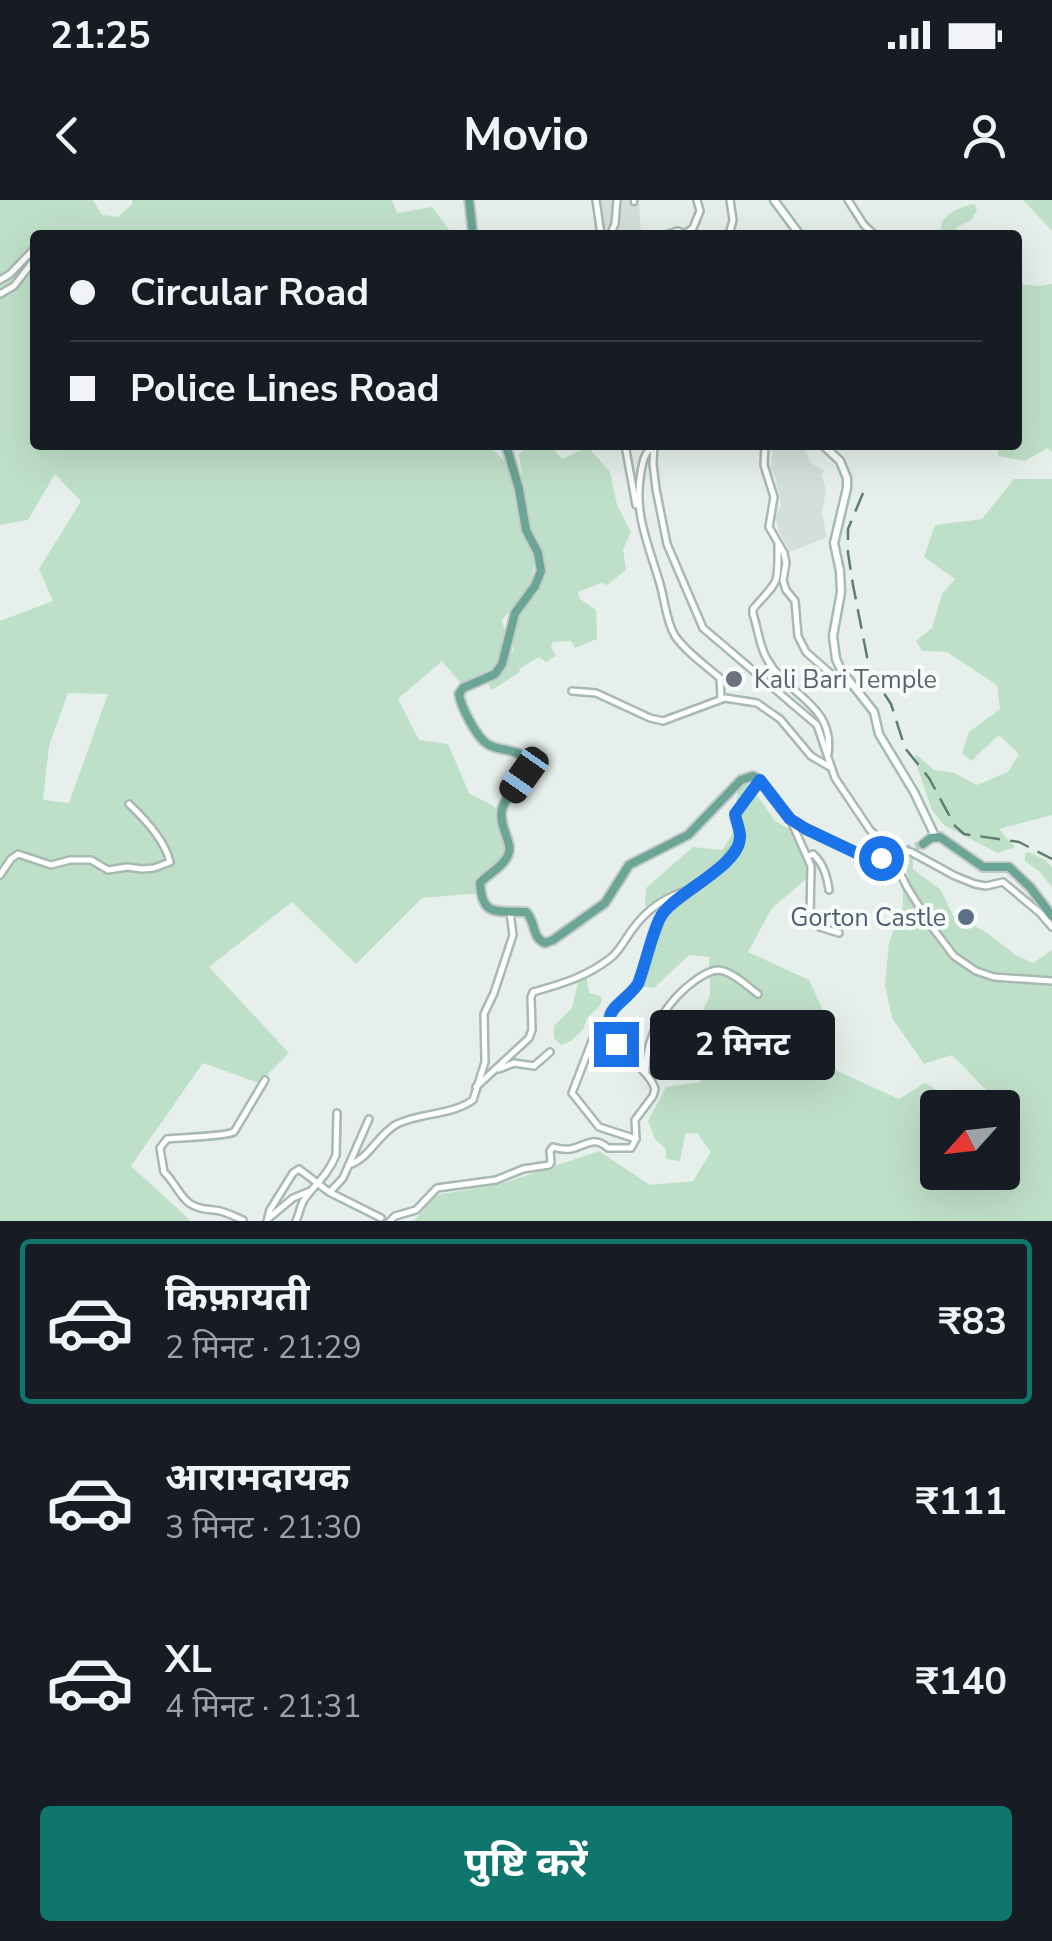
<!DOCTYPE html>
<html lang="hi">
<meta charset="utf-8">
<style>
body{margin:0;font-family:"Nunito Sans","Noto Sans Devanagari",sans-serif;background:#242831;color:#f1f3f6;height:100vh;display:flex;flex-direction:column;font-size:38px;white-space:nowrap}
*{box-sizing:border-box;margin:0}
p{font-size:32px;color:#9ea1a6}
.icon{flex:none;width:55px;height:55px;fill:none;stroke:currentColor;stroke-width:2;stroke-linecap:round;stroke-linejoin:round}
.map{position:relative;height:1021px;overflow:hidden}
.panel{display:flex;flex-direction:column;background:#171b24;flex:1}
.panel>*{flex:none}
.hud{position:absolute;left:30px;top:30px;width:992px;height:220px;border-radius:10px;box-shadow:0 10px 40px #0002;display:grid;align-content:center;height:220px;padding:0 40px;background:#171b24}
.needle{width:65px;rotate:243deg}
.controls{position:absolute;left:920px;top:890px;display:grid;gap:20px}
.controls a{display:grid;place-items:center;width:100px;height:100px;border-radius:10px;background:#171b24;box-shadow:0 10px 40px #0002;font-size:50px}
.end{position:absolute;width:45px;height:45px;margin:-22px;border:12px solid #1a73e8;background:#fff;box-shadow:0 0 0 5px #fff}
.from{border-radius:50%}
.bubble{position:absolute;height:70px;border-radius:10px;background:#171b24;box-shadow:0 10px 40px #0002;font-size:32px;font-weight:700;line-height:70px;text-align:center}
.car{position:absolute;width:30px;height:60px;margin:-30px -15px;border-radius:12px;box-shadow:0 0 8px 2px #0007;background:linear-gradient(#222 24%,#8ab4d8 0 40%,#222 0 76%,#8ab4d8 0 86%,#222 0)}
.hud b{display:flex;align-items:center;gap:35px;height:95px;font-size:38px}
.hud b+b{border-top:2px solid #363941}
.hud i{width:25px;height:25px;background:#f1f3f6}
ul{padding:18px 0 0;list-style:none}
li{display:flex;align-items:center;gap:30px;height:165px;margin:0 20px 15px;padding:0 20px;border:5px solid transparent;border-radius:10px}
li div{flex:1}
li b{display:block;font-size:38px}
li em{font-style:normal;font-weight:700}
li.on{border-color:#0f766e}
li>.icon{width:90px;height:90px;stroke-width:1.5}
.action{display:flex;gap:20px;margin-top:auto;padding:20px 40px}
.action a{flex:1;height:115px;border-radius:10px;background:#0f766e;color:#fff;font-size:40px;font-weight:700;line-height:115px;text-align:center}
.status{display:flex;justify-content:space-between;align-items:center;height:70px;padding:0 50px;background:#171b24;direction:ltr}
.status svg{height:28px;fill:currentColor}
header{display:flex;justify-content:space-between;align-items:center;height:130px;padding:0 40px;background:#171b24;font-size:45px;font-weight:700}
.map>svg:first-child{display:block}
.built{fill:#d4dfda}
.green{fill:#bfe0c8;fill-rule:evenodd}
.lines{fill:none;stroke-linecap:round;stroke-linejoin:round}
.primary-tunnel{stroke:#bfccc8;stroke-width:8;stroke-dasharray:8 4;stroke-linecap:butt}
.pedestrian-casing{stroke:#a8b8b2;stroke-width:9}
.minor-casing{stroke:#a8b8b2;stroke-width:10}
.secondary-casing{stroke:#a4bbb3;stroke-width:11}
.primary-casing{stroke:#c2cac8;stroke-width:12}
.pedestrian{stroke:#fff;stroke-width:4}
.minor{stroke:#fff;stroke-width:5}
.secondary{stroke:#fff;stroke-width:6}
.primary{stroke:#6aa596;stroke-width:8}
.rail{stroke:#5f7d75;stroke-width:2.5;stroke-dasharray:20 10;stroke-linecap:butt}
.route{stroke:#1a73e8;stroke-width:12}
.worship-dot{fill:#6b7280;stroke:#f7fbf9;stroke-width:4}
.service-dot{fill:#5c6f8a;stroke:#f7fbf9;stroke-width:4}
.labels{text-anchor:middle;stroke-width:8;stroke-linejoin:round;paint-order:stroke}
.worship-label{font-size:25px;fill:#5b616d;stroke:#f7fbf9;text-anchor:start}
.service-label{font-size:25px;fill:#4e5e75;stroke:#f7fbf9;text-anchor:end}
</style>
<div class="status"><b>21:25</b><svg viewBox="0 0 49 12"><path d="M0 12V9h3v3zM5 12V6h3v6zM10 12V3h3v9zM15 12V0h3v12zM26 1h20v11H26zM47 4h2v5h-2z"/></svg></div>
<header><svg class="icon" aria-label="back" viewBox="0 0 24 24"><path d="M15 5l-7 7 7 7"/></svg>Movio<svg class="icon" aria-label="person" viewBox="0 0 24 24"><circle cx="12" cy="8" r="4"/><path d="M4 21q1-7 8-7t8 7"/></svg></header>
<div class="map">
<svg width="1052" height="1021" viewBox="0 0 1052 1021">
<rect width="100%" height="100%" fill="#e6efeb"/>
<g class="built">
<path d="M598,0H639L641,35H604Z"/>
<path d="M773,245H803L811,263L825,271L821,274L826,290L822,313L827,337L790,352L779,331L775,317L781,305L776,279L771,269Z"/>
</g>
<g class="green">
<path d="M0,0H93L102,15L118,17L132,4V0H392L397,13L432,7L453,35H35V245H488L511,267L521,331L535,358L531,386L502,420L509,448L493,470L514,450L508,423L537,386L542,359L528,330L519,254L523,250L519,245H550L562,259L588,247L610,272L617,305L631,332L623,349L626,370L607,385L601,383L578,392L580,399L596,410L597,439L575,448L571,441L553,442L551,447L556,456L546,462L539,457L519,469L520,472L492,490L485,478L463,486L442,461L398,499L419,540L448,544L469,593L501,610L505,652L482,693L422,698L356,764L292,702L209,767L289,853L259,883L203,863L131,966L190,1020L189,1021H0V421L53,401L39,369L81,301L55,274L28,320L0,325ZM68,493L108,494L69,603L43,600L49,546Z"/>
<path d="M1023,0H1052V31Z"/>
<path d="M974,4L977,10L971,20L957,27L955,33L957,35H941C938,15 957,8 974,4Z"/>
<path d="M1018,84L1040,86L1052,84V252L1047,248L1025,261L998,256V245H1018Z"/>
<path d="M1014,279H1052V615L999,629L1015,647L998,653L945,626L932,610L915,561L916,554L934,570L954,573L977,585L1008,572L1019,554L999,535L971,561L962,553L969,532L1000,509L997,485L947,452L922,451L916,441L932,428L942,394L955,379L924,357L935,325L982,319Z"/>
<path d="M743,584L750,585L775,621L802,636L817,670L772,708L748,752L809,780L827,819L833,869L899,899L925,883L966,907L938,908V972H1002V908L980,907L987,891L952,855L924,864L892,818L885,785L889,743L903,705V690L908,676L901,653L913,655V669L941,690L953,716L983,730L1016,755L1033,763L1052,750V1021H414L436,995L501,984L599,951L650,985L693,981L711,952L697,933L685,934L680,961L666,959V949L655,939L648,921L666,887L701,882L702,869L674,861L665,852L690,835L710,796L709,757L689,755L654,788L632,785L653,738L658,710L645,705L646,688L693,647L722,650L732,635L738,592Z"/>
<path d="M1029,652L1045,660L1052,667V687L1039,671L1025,661V653Z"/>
<path d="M585,778L587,779L589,793L600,796L602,799L600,805L587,818L583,830L571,841L561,845L554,838V826L572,808L578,782Z"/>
</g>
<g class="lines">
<path class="primary-tunnel" d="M881,658L923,644"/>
<defs>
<path id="pedestrian" d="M634,0V2"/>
<g id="minor">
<path d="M596,0L601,35"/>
<path d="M848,0L864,25L875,35"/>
<path d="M610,35L615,24L617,0"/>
<path d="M665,35L678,31L685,34L693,28L700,11L697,0"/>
<path d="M729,35L733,20L730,0"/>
<path d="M0,80L10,74L35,48"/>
<path d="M0,94L14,86L35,59"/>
<path d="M625,245L636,305"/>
<path d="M654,245L653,264L656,289L667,344L703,428L817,525L835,578L870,630L886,645L907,687L932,727L954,756L976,771L994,777L1052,781"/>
<path d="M654,245C645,252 643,260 641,272C633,313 649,346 660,384C665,401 666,421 675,436C687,453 705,465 720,478L721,499"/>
<path d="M765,245L764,265L774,297L769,327L784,353L786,363L783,380L786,390L795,401L798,436L806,452L839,481L846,485H853"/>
<path d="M778,345C778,386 780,378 753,409V414C758,428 759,446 767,459C787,496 835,504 828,554"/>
<path d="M572,491L596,493L650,518L663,521L725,498L757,503L780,519L811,556L830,567"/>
<path d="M791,621L811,666L810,718L820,727L839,733"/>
<path d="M887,645L911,652L955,676L975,684L986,686L1003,682L1040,713L1052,727"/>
<path d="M808,656L813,654C824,664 827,677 829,690"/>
<path d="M0,675L11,659L18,654L51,665L70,660H91L108,670L127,667L142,669L154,668L170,662C165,641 145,619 129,604"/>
<path d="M597,828L572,893L599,927L636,939"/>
<path d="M499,869L514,863L534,866L550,852"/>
<path d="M646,872C645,835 667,800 697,779C702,776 710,770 718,770C732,771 747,786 758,794"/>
<path d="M476,887L529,838L532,830L531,797L533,792C562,784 589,776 613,756C621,748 626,738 632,730C647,709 665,696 690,690"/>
<path d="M349,965C370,958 378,934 397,924C422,912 450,916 473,900L485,862L484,814L494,793L513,735L510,712"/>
<path d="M330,992L343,978L369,919"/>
<path d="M269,1018L293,998L310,991"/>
<path d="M243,1020C236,1017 228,1013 220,1011C209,1009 199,1010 189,1003C178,994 174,981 164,972L160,948L167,939C184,937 221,937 234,932L265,880"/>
<path d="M267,1021L270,1010L293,973L299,969L329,992L381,1018"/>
<path d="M296,1021C300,1013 300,1004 306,997C317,983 329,973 336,955L337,913"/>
<path d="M390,1021L395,1016L416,1010L437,988L496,980L523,969L549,965L551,962L550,951L553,947C582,957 588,930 608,948H631L636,939L635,920L653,896L655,889C647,863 599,845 609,814C614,802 630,795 637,784L662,713L716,672L738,645L740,634L735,613L759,581"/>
</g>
<g id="secondary">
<path d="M774,0L800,35"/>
<path d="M823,245L840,261L847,278V288L834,343L840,371L841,392L833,436L836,459L841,470L874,512L879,534L914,592L935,636"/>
</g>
<g id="primary">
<path d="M469,0L473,35"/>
<path d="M506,245L519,289L526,330L538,353L541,371L535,386L515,413L502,464L495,474L463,488L459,494C461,507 477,539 489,545C503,552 515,547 527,561C526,581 507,591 502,609C498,627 514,643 508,655C504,666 488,674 480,683C482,719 499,710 526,712C536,721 531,737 545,743L553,740L605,703L629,665L688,635L741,580L753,576L760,580L790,619L806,629L865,657L881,658"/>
<path d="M923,644L931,638L940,637L983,667H1009L1030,687L1052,716"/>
</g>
</defs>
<use href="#pedestrian" class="pedestrian-casing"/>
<use href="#minor" class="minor-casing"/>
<use href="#secondary" class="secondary-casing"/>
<use href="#primary" class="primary-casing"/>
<use href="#pedestrian" class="pedestrian"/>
<use href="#minor" class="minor"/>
<use href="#secondary" class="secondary"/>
<use href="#primary" class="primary"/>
<g class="rail">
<path d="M852,245L855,248"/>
<path d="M863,293L848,329V353L853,385L870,472L891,504L905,548L929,578L955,626L964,634L1019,642L1052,659"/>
</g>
</g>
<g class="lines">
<path class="route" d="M616,844C599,806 619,810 638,784C646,763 651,736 660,718C672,693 741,667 740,636C740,629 736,621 735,614L760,580L790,619L806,629L865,657L881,658"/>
</g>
<circle class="worship-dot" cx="734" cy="479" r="10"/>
<circle class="service-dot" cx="966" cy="717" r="10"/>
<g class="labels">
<g class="worship-label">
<text x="754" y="488">Kali Bari Temple</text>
</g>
<g class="service-label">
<text x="946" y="726">Gorton Castle</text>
</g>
</g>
</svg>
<div class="controls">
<a><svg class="needle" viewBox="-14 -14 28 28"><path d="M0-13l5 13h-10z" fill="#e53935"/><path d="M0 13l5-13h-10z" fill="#9ea1a6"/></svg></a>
</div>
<i class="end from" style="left:881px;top:658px"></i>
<i class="end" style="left:616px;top:844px"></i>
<div class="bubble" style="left:650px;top:810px;width:185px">2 मिनट</div>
<i class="car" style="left:524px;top:575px;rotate:215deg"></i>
<div class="hud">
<b><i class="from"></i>Circular Road</b>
<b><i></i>Police Lines Road</b>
</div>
</div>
<section class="panel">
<ul>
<li class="on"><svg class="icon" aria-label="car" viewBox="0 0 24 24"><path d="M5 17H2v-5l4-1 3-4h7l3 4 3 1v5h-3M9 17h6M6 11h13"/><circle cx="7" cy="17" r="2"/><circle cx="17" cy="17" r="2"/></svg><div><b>किफ़ायती</b><p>2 मिनट · 21:29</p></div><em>₹83</em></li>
<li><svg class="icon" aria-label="car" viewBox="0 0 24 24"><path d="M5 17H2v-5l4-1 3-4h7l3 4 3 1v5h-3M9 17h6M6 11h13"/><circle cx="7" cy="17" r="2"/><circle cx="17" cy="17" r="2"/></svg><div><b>आरामदायक</b><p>3 मिनट · 21:30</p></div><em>₹111</em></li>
<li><svg class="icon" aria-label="car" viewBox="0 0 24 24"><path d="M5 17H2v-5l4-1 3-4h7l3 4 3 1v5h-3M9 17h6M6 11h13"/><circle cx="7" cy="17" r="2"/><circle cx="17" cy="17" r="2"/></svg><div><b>XL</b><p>4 मिनट · 21:31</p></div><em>₹140</em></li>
</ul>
<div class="action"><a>पुष्टि करें</a></div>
</section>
